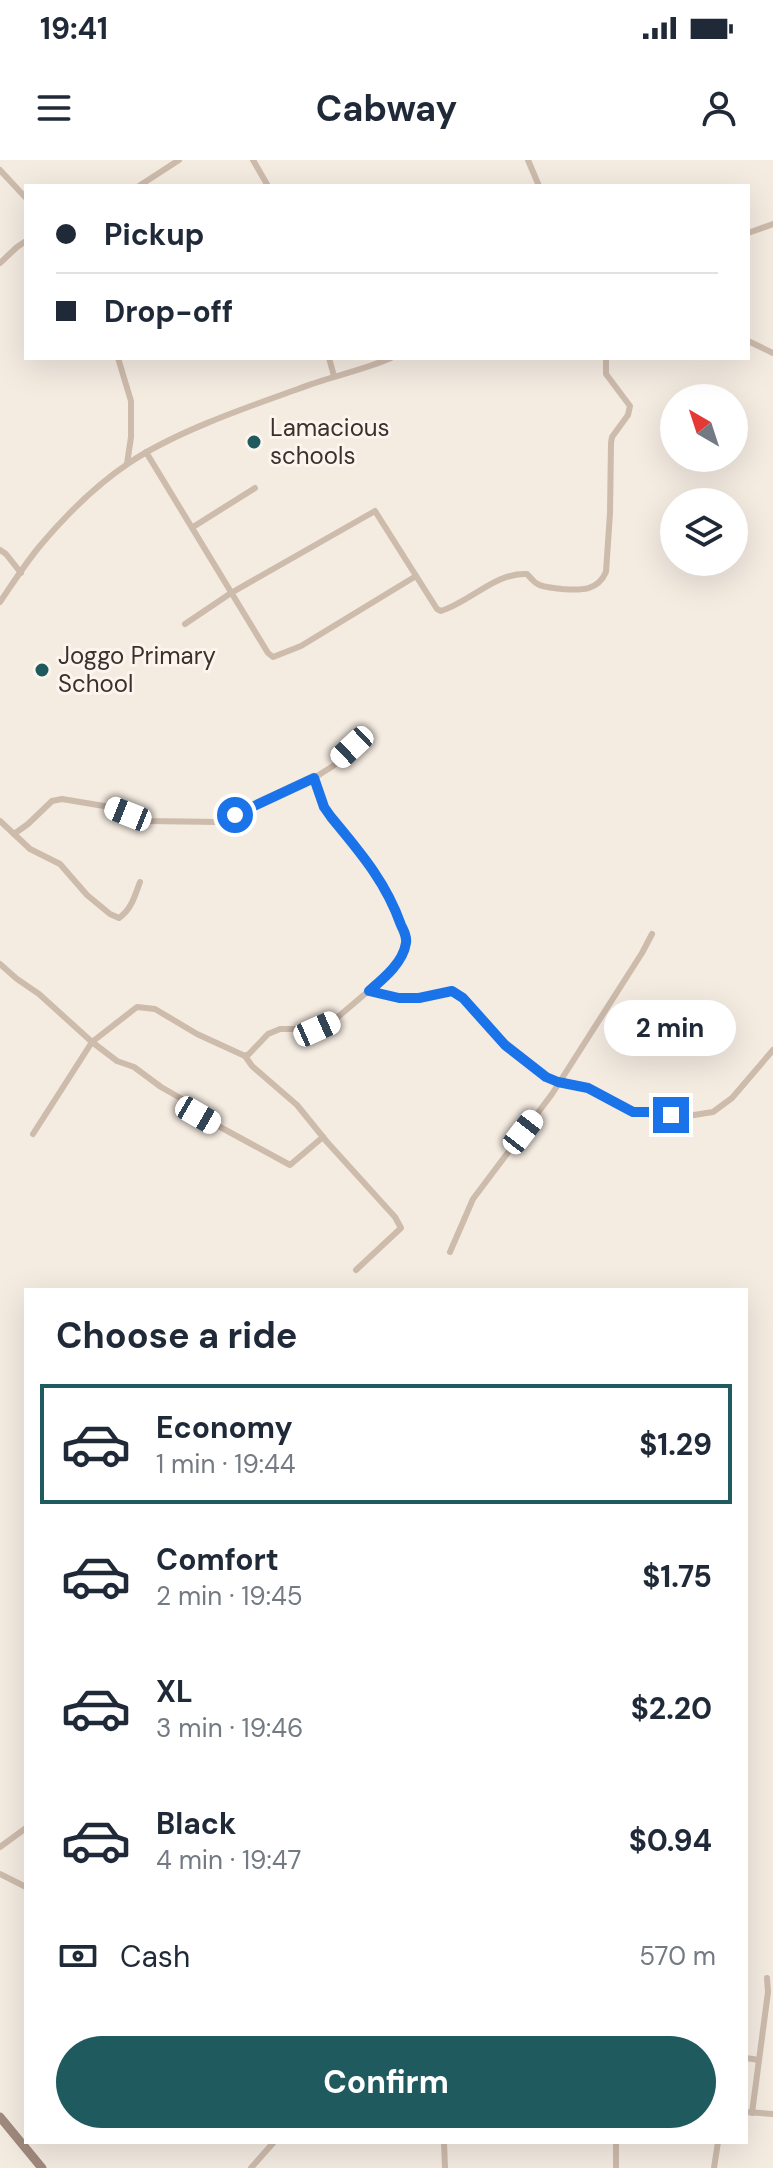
<!DOCTYPE html>
<meta charset="utf-8">
<style>
body{margin:0;font-family:"DM Sans",sans-serif;background:#f6f6f7;color:#1f2937;height:100vh;display:flex;flex-direction:column;font-size:30px;white-space:nowrap}
*{box-sizing:border-box;margin:0}
p{font-size:26px;color:#747a83}
.icon{flex:none;width:44px;height:44px;fill:none;stroke:currentColor;stroke-width:2;stroke-linecap:round;stroke-linejoin:round}
.map{position:relative;flex:1;overflow:hidden}
.details{position:absolute;left:24px;top:1128px;width:724px;height:856px;display:flex;flex-direction:column;background:#fff;border-radius:0px;box-shadow:0 8px 32px #0002}
.details>*{flex:none}
.hud{position:absolute;left:24px;top:24px;width:726px;height:176px;border-radius:0px;box-shadow:0 8px 32px #0002;display:grid;align-content:center;height:176px;padding:0 32px;background:#fff}
.needle{width:52px;rotate:321deg}
.fabs{position:absolute;left:660px;top:224px;display:grid;gap:16px}
.fabs a{display:grid;place-items:center;width:88px;height:88px;border-radius:50%;background:#fff;box-shadow:0 8px 32px #0002;font-size:40px}
.end{position:absolute;width:36px;height:36px;margin:-18px;border:10px solid #1a73e8;background:#fff;box-shadow:0 0 0 4px #fff}
.from{border-radius:50%}
.bubble{position:absolute;height:56px;border-radius:28px;background:#fff;box-shadow:0 8px 32px #0002;font-size:26px;font-weight:700;line-height:56px;text-align:center}
.car{position:absolute;width:24px;height:48px;margin:-24px -12px;border-radius:10px;box-shadow:0 0 6px 2px #0007;background:linear-gradient(#fff 24%,#345 0 40%,#fff 0 76%,#345 0 86%,#fff 0)}
.hud b{display:flex;align-items:center;gap:28px;height:76px;font-size:30px}
.hud b+b{border-top:2px solid #e0e1e3}
.hud i{width:20px;height:20px;background:#1f2937}
ul{padding:0;list-style:none}
li{display:flex;align-items:center;gap:24px;height:120px;margin:0 16px 12px;padding:0 16px;border:4px solid transparent;border-radius:0px}
li div{flex:1}
li b{display:block;font-size:30px}
li em{font-style:normal;font-weight:700}
li.selected{border-color:#1f5a5e}
li>.icon{width:72px;height:72px;stroke-width:1.5}
h2{padding:0 32px;font-size:36px;line-height:96px}
.pay{display:flex;align-items:center;gap:20px;height:88px;padding:0 32px;font-size:30px}
.pay p{margin-inline-start:auto}
.action{display:flex;gap:16px;margin-top:auto;padding:16px 32px}
.action a{flex:1;height:92px;border-radius:48px;background:#1f5a5e;color:#fff;font-size:32px;font-weight:700;line-height:92px;text-align:center}
.status{display:flex;justify-content:space-between;align-items:center;height:56px;padding:0 40px;background:#fff;direction:ltr}
.status svg{height:22px;fill:currentColor}
header{display:flex;justify-content:space-between;align-items:center;height:104px;padding:0 32px;background:#fff;font-size:36px;font-weight:700}
.map>svg:first-child{display:block}
.lines{fill:none;stroke-linecap:round;stroke-linejoin:round}
.street{stroke:#cdbbac;stroke-width:6}
.secondary{stroke:#a18a7d;stroke-width:9}
.route{stroke:#1a73e8;stroke-width:10}
.poi-dot{fill:#1f5a5e;stroke:#fbf5ee;stroke-width:3}
.labels{text-anchor:middle;stroke-width:6;stroke-linejoin:round;paint-order:stroke}
.poi-label{font-size:24px;fill:#3b302b;stroke:#fbf5ee;text-anchor:start}
</style>
<div class="status"><b>19:41</b><svg viewBox="0 0 49 12"><path d="M0 12V9h3v3zM5 12V6h3v6zM10 12V3h3v9zM15 12V0h3v12zM26 1h20v11H26zM47 4h2v5h-2z"/></svg></div>
<header><svg class="icon" aria-label="menu" viewBox="0 0 24 24"><path d="M4 6h16M4 12h16M4 18h16"/></svg>Cabway<svg class="icon" aria-label="person" viewBox="0 0 24 24"><circle cx="12" cy="8" r="4"/><path d="M4 21q1-7 8-7t8 7"/></svg></header>
<div class="map">
<svg width="773" height="2008" viewBox="0 0 773 2008">
<rect width="100%" height="100%" fill="#f4ebe1"/>
<g class="lines">
<g class="street">
<path d="M253,0L268,26"/>
<path d="M528,0L539,26"/>
<path d="M0,10L26,38"/>
<path d="M139,26L179,0"/>
<path d="M748,73L773,64"/>
<path d="M0,103L17,87L26,81"/>
<path d="M748,181L773,193"/>
<path d="M118,198L131,241V277L127,304"/>
<path d="M329,198L334,216"/>
<path d="M146,292L268,493L273,497L301,486L416,416"/>
<path d="M193,367L255,328"/>
<path d="M0,390L6,394L21,413"/>
<path d="M0,442C13,423 25,404 39,387C65,356 96,325 129,303C175,272 245,248 298,229C328,217 361,211 391,198"/>
<path d="M185,464L231,433L375,351L437,449L441,451C470,442 496,412 527,414C528,415 535,423 536,423C543,428 554,428 562,429C580,430 597,432 606,412L610,353L611,283L612,277L628,255L630,246L606,214V198"/>
<path d="M0,661L14,674L28,664L52,641L62,639L110,647L147,661L219,662L314,618L333,606L363,579"/>
<path d="M14,674L30,689L60,704L87,735L110,754L119,758C132,749 135,735 140,722"/>
<path d="M0,804L17,819L39,834L92,882L137,847L155,849L197,874L245,896L249,894L268,874L280,869H317L332,862L379,822L394,806L402,794L407,780L394,744L378,716L358,692L324,647L314,618"/>
<path d="M369,831L399,838H419L452,831L463,838L505,885L546,917L558,922L588,928L633,952L694,955L713,952L732,938L773,890"/>
<path d="M245,896L252,906L297,945L327,982L395,1057L401,1068L356,1110"/>
<path d="M33,974L92,882L117,901L134,907L161,927L182,939L198,955L290,1005L323,977"/>
<path d="M450,1092L473,1039L552,934L642,793L652,774"/>
<path d="M0,1687L26,1668"/>
<path d="M0,1714L26,1727"/>
<path d="M746,1898L759,1900"/>
<path d="M746,1952L773,1954"/>
<path d="M752,1953L768,1832L767,1818"/>
<path d="M444,1982L445,2008"/>
<path d="M251,2008L274,1982"/>
<path d="M616,2008V1982"/>
<path d="M714,2008L718,1982"/>
</g>
<path class="secondary" d="M0,1957L42,2008"/>
</g>
<g class="lines">
<path class="route" d="M235,655L314,618L324,647L331,657C360,692 386,722 401,765C404,771 407,777 406,783C403,803 383,819 369,831L399,838H419L452,831L463,838L505,885L546,917L558,922L588,928L633,952H648L671,955"/>
</g>
<g class="poi-dot">
<circle cx="254" cy="282" r="8"/>
<circle cx="42" cy="510" r="8"/>
</g>
<g class="labels">
<g class="poi-label">
<text x="270" y="276">Lamacious<tspan x="270" dy="28">schools</tspan></text>
<text x="58" y="504">Joggo Primary<tspan x="58" dy="28">School</tspan></text>
</g>
</g>
</svg>
<div class="fabs">
<a><svg class="needle" viewBox="-14 -14 28 28"><path d="M0-13l5 13h-10z" fill="#e53935"/><path d="M0 13l5-13h-10z" fill="#747a83"/></svg></a>
<a><svg class="icon" aria-label="layers" viewBox="0 0 24 24"><path d="M12 4l9 5-9 5-9-5zM3 14l9 5 9-5"/></svg></a>
</div>
<i class="end from" style="left:235px;top:655px"></i>
<i class="end" style="left:671px;top:955px"></i>
<div class="bubble" style="left:604px;top:840px;width:132px">2 min</div>
<i class="car" style="left:352px;top:587px;rotate:227deg"></i>
<i class="car" style="left:128px;top:654px;rotate:292deg"></i>
<i class="car" style="left:317px;top:869px;rotate:66deg"></i>
<i class="car" style="left:198px;top:955px;rotate:120deg"></i>
<i class="car" style="left:523px;top:972px;rotate:38deg"></i>
<div class="hud">
<b><i class="from"></i>Pickup</b>
<b><i></i>Drop-off</b>
</div>
<section class="details">
<h2>Choose a ride</h2>
<ul>
<li class="selected"><svg class="icon" aria-label="car" viewBox="0 0 24 24"><path d="M5 17H2v-5l4-1 3-4h7l3 4 3 1v5h-3M9 17h6M6 11h13"/><circle cx="7" cy="17" r="2"/><circle cx="17" cy="17" r="2"/></svg><div><b>Economy</b><p>1 min · 19:44</p></div><em>$1.29</em></li>
<li><svg class="icon" aria-label="car" viewBox="0 0 24 24"><path d="M5 17H2v-5l4-1 3-4h7l3 4 3 1v5h-3M9 17h6M6 11h13"/><circle cx="7" cy="17" r="2"/><circle cx="17" cy="17" r="2"/></svg><div><b>Comfort</b><p>2 min · 19:45</p></div><em>$1.75</em></li>
<li><svg class="icon" aria-label="car" viewBox="0 0 24 24"><path d="M5 17H2v-5l4-1 3-4h7l3 4 3 1v5h-3M9 17h6M6 11h13"/><circle cx="7" cy="17" r="2"/><circle cx="17" cy="17" r="2"/></svg><div><b>XL</b><p>3 min · 19:46</p></div><em>$2.20</em></li>
<li><svg class="icon" aria-label="car" viewBox="0 0 24 24"><path d="M5 17H2v-5l4-1 3-4h7l3 4 3 1v5h-3M9 17h6M6 11h13"/><circle cx="7" cy="17" r="2"/><circle cx="17" cy="17" r="2"/></svg><div><b>Black</b><p>4 min · 19:47</p></div><em>$0.94</em></li>
</ul>
<div class="pay"><svg class="icon" aria-label="cash" viewBox="0 0 24 24"><path d="M3 7h18v10H3z"/><circle cx="12" cy="12" r="2"/></svg>Cash<p>570 m</p></div>
<div class="action"><a>Confirm</a></div>
</section>
</div>
